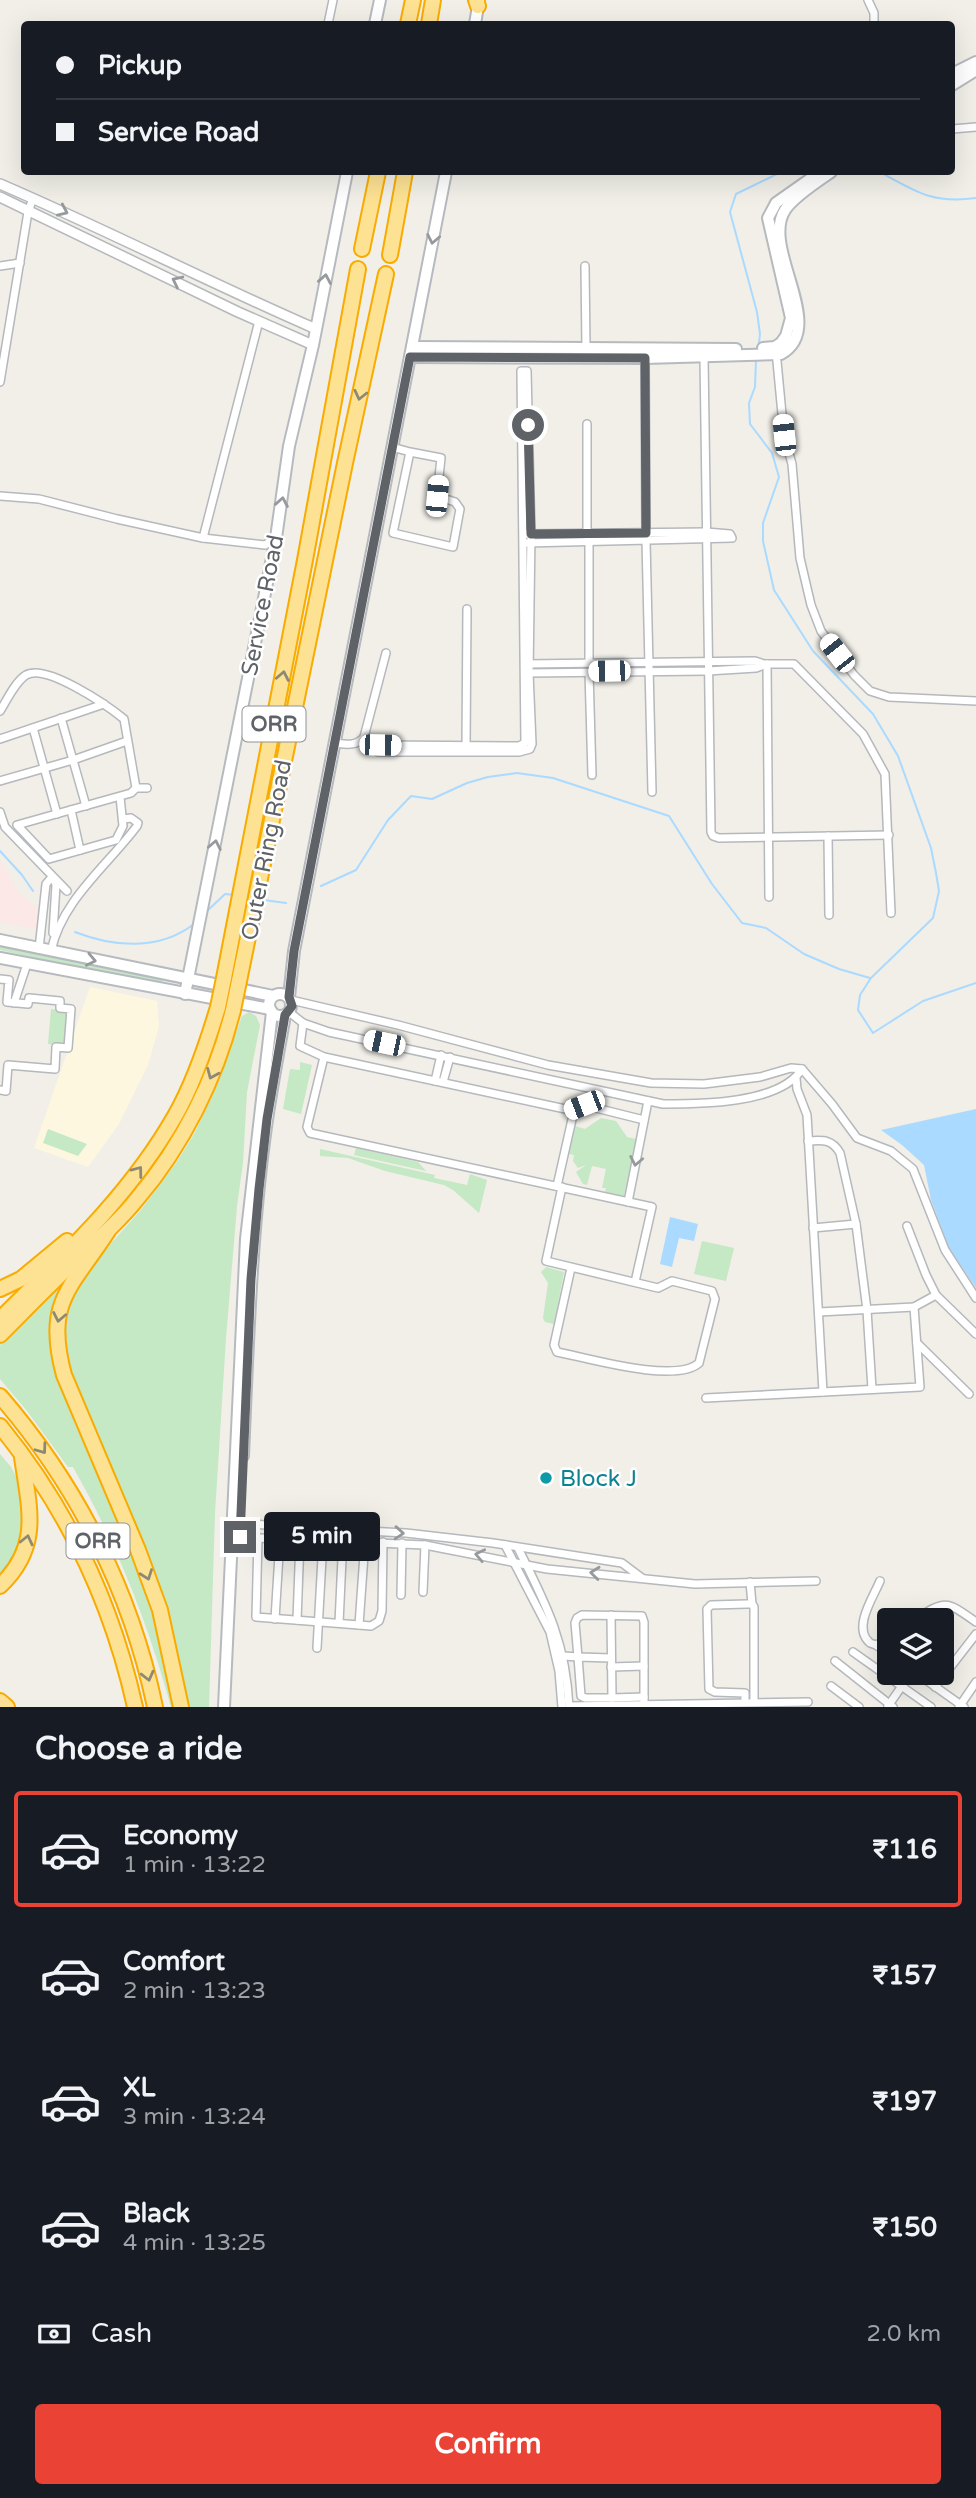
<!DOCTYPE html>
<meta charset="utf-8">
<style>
body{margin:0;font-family:"Varela Round",sans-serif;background:#20242c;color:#f1f3f6;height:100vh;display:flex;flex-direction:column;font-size:26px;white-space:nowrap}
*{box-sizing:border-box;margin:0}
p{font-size:23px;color:#9ea1a6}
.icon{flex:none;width:38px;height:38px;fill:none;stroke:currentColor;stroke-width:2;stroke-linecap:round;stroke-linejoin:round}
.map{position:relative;height:1707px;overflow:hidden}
.details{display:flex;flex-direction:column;background:#171b24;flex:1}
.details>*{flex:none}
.hud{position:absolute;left:21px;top:21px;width:934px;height:154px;border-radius:7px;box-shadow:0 7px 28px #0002;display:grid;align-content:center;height:154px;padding:0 35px;background:#171b24}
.buttons{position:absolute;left:877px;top:1608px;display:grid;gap:14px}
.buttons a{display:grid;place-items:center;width:77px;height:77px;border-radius:7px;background:#171b24;box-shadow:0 7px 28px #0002;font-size:35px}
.end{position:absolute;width:32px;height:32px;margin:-16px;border:9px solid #5f6368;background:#fff;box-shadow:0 0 0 4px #fff}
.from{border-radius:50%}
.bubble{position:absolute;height:49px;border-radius:7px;background:#171b24;box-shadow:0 7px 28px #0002;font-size:23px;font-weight:800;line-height:49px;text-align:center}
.car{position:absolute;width:21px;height:42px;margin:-21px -10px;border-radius:9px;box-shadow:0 0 5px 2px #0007;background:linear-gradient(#fff 24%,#345 0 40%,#fff 0 76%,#345 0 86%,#fff 0)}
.hud b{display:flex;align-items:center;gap:24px;height:66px;font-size:26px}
.hud b+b{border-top:2px solid #363941}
.hud i{width:18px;height:18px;background:#f1f3f6}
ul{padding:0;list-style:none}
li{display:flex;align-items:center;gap:21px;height:116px;margin:0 14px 10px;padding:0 21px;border:4px solid transparent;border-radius:7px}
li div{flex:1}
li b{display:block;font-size:26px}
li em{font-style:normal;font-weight:800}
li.active{border-color:#ea4335}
li>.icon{width:63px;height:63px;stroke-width:1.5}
h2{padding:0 35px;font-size:32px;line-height:84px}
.pay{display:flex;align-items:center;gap:18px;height:77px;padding:0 35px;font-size:26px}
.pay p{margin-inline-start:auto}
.action{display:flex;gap:14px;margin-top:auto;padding:14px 35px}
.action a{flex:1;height:80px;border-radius:7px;background:#ea4335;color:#fff;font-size:28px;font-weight:800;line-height:80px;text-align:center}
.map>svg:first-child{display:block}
.commercial{fill:#fef7e0}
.medical{fill:#fce8e6}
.green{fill:#c5e8c5}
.water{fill:#aadaff}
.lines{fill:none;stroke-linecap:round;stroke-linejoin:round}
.stream{stroke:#aadaff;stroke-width:2}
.minor-casing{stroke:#b5b8bc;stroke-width:10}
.tertiary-casing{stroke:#b5b8bc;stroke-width:12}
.secondary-casing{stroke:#b6babf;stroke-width:14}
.motorway-casing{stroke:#f9ab00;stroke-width:18}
.minor{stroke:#fff;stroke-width:7}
.tertiary{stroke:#fff;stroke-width:9}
.secondary{stroke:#fff;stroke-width:10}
.motorway{stroke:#fde293;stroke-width:14}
.motorway-bridge-casing{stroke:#f9ab00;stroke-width:18;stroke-linecap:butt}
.motorway-bridge{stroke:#fde293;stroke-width:14}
.oneway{stroke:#979a9d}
.oneway2{stroke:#8e8975}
.route{stroke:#5f6368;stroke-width:9}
.culture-dot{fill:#0f9aa8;stroke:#fff;stroke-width:2.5}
.labels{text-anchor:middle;stroke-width:5;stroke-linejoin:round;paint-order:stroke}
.shield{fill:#fff;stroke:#8f9295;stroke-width:2}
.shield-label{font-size:21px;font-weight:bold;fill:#5f6368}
.street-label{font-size:23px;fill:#5f6368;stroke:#fff}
.culture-label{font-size:23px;fill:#0d838f;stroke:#fff;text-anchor:start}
</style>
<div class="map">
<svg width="976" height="1707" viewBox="0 0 976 1707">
<rect width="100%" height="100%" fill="#f1efe8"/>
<path class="commercial" d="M90,987L157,1001L159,1026L148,1065L119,1124L88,1167L34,1148Z"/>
<path class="medical" d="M0,860L19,893L39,910L36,929L0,922Z"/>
<g class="green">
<path d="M0,943L162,979L163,982L162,985L146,983L0,950Z"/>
<path d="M51,1009L68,1011L65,1046L48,1044Z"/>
<path d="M249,1012L256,1016L260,1025L247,1092L243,1163L237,1206L226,1338L215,1513L209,1707H186L183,1687L82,1409L62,1345L67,1303L89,1268L140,1211L178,1160L194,1134L214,1092L242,1016Z"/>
<path d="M300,1062L312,1065L301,1114L283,1109L290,1069L300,1070Z"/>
<path d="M601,1118L616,1121L627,1137L636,1139L624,1196L605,1192L606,1188H602L606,1169L592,1166L587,1185L583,1184L576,1172L586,1165L578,1168L573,1161L574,1155L569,1154L575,1126L585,1129Z"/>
<path d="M48,1129L87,1144L78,1156L43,1143Z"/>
<path d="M356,1148L418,1162L426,1171L354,1155Z"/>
<path d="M320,1149L435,1175L434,1178L467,1185L470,1174L487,1180L479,1213L453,1190L444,1185L385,1171L348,1158L320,1156Z"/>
<path d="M702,1241L734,1248L726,1281L694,1274Z"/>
<path d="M546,1267L564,1272L554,1324L545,1322L543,1318L548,1283L541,1272Z"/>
<path d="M62,1283L50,1324V1348L55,1369L76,1427L123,1526L152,1602L175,1707H171C148,1622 116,1543 73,1467H68L27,1411L0,1379V1345Z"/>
<path d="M0,1454L11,1467L22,1488L24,1536L16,1556L0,1577Z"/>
</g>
<g class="water">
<path d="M976,1109V1288L949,1248L931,1200L924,1165L902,1145L881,1130Z"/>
<path d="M670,1217L698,1224L694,1241L679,1238L672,1267L660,1264Z"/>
</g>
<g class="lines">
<g class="stream">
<path d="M880,172C916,192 933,204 976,198"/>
<path d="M758,351L760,334L757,312L730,212L736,194L781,172"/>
<path d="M756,360L755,387L749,403L750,424L772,453L779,477L763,523V541L774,590L813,651L873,714L898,756L931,848L936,873L939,891L933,918L871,978L860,995L858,1010L873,1033L923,1001L976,983"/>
<path d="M0,851L22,875L33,891"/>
<path d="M321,886L356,870L388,820L411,796L432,799L467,783L488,777L517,773L553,778L669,816L712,884L742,923L766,928L804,954L839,969L870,978"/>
<path d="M264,900L286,903"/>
<path d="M205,913L225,894L234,895"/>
<path d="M75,932C113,947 159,951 194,924"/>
</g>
<defs>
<g id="minor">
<path d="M868,0L874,13V24"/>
<path d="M328,24L333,0"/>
<path d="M952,129L976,127"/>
<path d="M0,266L20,263"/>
<path d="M585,266L586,348"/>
<path d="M776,351L784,435L792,464L800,558L811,605L821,631L854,675L870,691L889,697L976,701"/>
<path d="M645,358L646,541L652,792"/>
<path d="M704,358L711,832L713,836L719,838L889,835"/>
<path d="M521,371H527L531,534L529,673L532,744L530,749L519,752H378L380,745L519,746L525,743Z"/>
<path d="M0,382L28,212L33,198"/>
<path d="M587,424V534"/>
<path d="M392,447L410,452L393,533L453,547L460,509L455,502L437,496L441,458L410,452"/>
<path d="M0,496L39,499L117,519L203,538L265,545L276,538"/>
<path d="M203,538L259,321"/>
<path d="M589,542V664"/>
<path d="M526,543L732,538L730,534L706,532L527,534"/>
<path d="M526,664L755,661L764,664H794L863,734L885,774L891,913"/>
<path d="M767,664L769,897"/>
<path d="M589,672L592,775"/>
<path d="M528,673L708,671L756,668L764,665"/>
<path d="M0,711C7,700 15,682 26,675C46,663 108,706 124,719L136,788L131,793L17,825L49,859L116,840L123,826L120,797"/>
<path d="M61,718L86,806"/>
<path d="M33,728L57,814"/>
<path d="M0,739L104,704"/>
<path d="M334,743C345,744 356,747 364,737L386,653"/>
<path d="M466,748L467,609"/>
<path d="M0,781L73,760L127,741"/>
<path d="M136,788H147"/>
<path d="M71,810L80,850"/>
<path d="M0,812L5,827L67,891"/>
<path d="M828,836L829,915"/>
<path d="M53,933L56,885L54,879"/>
<path d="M39,949L46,884L52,877"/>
<path d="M51,951C62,900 107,866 137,826L138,823L131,818L123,819"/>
<path d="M0,979L9,980L7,1002L28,1004L29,998L60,1001V1008L71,1009L68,1048L56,1047L55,1069L8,1065L6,1091L0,1090"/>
<path d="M291,1000L398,1025L548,1065L651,1083L704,1084L760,1077L791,1068L802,1069L832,1104L857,1138L891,1151L913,1169L945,1250L976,1298"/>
<path d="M14,1003L27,964"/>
<path d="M289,1012L303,1023L329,1032L663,1104C701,1104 780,1104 802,1069"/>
<path d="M303,1023L300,1046L324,1057L570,1110L573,1115L557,1186"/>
<path d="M324,1057L307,1127L310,1133L652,1207L635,1282"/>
<path d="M796,1078L797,1089L807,1115L823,1392"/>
<path d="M435,1081L441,1055"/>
<path d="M443,1082L450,1057"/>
<path d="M570,1110L584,1105L644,1120"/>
<path d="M808,1141C823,1140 832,1139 840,1153L856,1224L867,1310L872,1389"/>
<path d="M562,1187L546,1261L658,1288L672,1281L712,1291L715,1299L699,1363C675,1384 588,1358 557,1352L554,1345L571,1268"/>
<path d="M628,1202L648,1101"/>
<path d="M813,1228L856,1224"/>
<path d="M936,1295L976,1334"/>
<path d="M819,1312L914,1307L936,1295L926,1275L907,1226"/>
<path d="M917,1343L969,1394"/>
<path d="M706,1398L920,1387L914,1307"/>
<path d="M234,1522L286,1527L406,1533L493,1543L622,1563L642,1578"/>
<path d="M233,1537L425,1545L547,1569L695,1584L816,1581"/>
<path d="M258,1538L256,1617L359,1625L365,1541"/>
<path d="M505,1545L550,1632L559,1671L562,1707"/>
<path d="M518,1548C546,1604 566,1642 569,1707"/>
<path d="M880,1581C873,1598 852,1628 870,1643L876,1645L889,1639"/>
<path d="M750,1582L752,1604"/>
<path d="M423,1592L425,1545"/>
<path d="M401,1595L402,1543"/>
<path d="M611,1615L612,1698H585L581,1696L578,1657L611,1658"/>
<path d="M275,1619L280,1539"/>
<path d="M297,1620L300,1540"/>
<path d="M914,1620C946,1600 945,1600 976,1622"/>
<path d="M339,1623L343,1537"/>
<path d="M359,1625L371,1626L379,1621L382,1611L383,1542"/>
<path d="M942,1632L947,1624"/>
<path d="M876,1645L889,1654"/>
<path d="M317,1648L323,1540"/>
<path d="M853,1652L931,1707"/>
<path d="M564,1656L578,1657L575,1623L577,1618L582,1615L642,1616L644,1622V1705"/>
<path d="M835,1661L893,1707"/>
<path d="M611,1667L644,1666"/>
<path d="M916,1673L964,1707"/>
<path d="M831,1686L859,1707"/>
<path d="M935,1687L976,1634"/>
<path d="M612,1698L644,1697"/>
<path d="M745,1702V1693L715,1692L709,1689L707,1609L711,1605L747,1604H752L754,1607V1702"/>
<path d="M569,1706L808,1702"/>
<path d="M888,1706L911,1673"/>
<path d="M959,1707L976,1682"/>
</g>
<g id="tertiary">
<path d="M0,184C107,230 210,283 316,329"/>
<path d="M0,197L238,312L313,345"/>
</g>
<g id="secondary">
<path d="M375,24L380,0"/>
<path d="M475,24L479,0"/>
<path d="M952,74L976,62"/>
<path d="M952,85L976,70"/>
<path d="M412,347L736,349"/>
<path d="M763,348L775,347L781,343L786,336L791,318L768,218L776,203L820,172"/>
<path d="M410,357L645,358L781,354C829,327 760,248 785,210C793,197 818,181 831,172"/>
<path d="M0,940L273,996"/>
<path d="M0,958L270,1009"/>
<circle cx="280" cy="1005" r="11"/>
<path d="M185,994L276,538L289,446L313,345L347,172"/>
<path d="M289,997L294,951L446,172"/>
<path d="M243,1456C248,1344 251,1231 267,1120C272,1085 279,1050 285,1015"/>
<path d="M224,1707L246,1239L272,1012"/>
</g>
<g id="motorway">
<path d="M476,0L478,6"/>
<path d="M408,24L413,0"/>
<path d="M429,24L433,0"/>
<path d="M362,249L378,172"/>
<path d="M390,255L405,172"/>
<path d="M224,978L305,560L358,269"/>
<path d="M239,981L345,463L386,274"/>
<path d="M108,1231C71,1288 44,1302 64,1375L138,1550L160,1610L181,1707"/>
<path d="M0,1289L21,1279L67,1241"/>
<path d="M0,1319C64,1256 130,1195 175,1116C194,1083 207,1044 218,1007"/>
<path d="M0,1335C28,1307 55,1279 84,1252C103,1235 121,1219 137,1199C183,1145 216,1078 233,1010"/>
<path d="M0,1396C77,1485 131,1591 155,1707"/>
<path d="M0,1426C67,1508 112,1603 135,1707"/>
<path d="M0,1586C42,1546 29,1508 22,1457"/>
<path d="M0,1701L7,1707"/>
</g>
</defs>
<use href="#minor" class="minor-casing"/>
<use href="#tertiary" class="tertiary-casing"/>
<use href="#secondary" class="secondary-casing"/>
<use href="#motorway" class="motorway-casing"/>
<use href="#minor" class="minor"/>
<use href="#tertiary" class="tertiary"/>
<use href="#secondary" class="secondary"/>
<use href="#motorway" class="motorway"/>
<defs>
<g id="motorway-bridge">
<path d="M218,1007L224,978"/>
<path d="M233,1010L239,981"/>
</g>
</defs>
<use href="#motorway-bridge" class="motorway-bridge-casing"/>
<use href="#motorway-bridge" class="motorway-bridge"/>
</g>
<defs><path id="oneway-chevron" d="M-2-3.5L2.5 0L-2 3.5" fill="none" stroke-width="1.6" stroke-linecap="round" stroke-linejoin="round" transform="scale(1.75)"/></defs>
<g class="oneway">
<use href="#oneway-chevron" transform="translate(63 211) rotate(24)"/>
<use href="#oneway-chevron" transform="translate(433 239) rotate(101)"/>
<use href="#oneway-chevron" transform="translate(325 279) rotate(-80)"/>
<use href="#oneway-chevron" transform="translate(177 281) rotate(-154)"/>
<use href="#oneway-chevron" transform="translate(282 502) rotate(-80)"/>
<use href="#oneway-chevron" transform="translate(215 845) rotate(-79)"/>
<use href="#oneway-chevron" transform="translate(91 960) rotate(12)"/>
<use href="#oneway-chevron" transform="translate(636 1161) rotate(101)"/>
<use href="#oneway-chevron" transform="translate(399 1533) rotate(4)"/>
<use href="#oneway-chevron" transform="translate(480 1555) rotate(-168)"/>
<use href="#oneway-chevron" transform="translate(595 1573) rotate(-174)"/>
</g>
<g class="oneway2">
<use href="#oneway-chevron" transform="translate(360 395) rotate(103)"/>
<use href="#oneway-chevron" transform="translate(283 676) rotate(-79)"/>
<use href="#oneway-chevron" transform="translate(212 1074) rotate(113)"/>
<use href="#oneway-chevron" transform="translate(138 1171) rotate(-53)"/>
<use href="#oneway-chevron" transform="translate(59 1317) rotate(101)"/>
<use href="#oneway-chevron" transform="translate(42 1449) rotate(54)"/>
<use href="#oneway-chevron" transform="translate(27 1540) rotate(-77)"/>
<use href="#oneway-chevron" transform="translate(147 1575) rotate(70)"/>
<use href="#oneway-chevron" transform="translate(148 1676) rotate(76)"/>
</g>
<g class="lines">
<path class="route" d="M240,1537L251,1279L259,1189L267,1119L285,1015L292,1006L289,997L294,951L410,357L645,358L646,533L531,534L528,425"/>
</g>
<circle class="culture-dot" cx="546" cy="1478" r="7"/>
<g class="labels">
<g class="shield">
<rect x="242.5" y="706.5" width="63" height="35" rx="5"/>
<rect x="66.5" y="1523.5" width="63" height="35" rx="5"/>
</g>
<g class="shield-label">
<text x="274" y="731">ORR</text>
<text x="98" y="1548">ORR</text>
</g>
<g class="street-label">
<text transform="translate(262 605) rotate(-79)" y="8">Service Road</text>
<text transform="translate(266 850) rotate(-79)" y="8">Outer Ring Road</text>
</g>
<g class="culture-label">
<text x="560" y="1486">Block J</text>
</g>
</g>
</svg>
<div class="buttons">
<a><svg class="icon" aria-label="layers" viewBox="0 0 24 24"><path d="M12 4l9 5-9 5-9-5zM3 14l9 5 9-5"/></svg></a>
</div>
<i class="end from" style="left:528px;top:425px"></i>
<i class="end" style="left:240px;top:1537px"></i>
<div class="bubble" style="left:264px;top:1512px;width:116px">5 min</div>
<i class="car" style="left:784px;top:435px;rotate:354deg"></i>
<i class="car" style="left:437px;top:496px;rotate:5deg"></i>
<i class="car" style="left:837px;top:653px;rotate:322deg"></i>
<i class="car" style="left:609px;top:671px;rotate:269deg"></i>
<i class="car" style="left:380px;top:745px;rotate:91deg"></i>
<i class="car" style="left:384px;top:1043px;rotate:282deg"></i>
<i class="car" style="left:584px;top:1105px;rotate:249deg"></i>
<div class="hud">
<b><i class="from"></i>Pickup</b>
<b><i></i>Service Road</b>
</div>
</div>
<section class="details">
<h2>Choose a ride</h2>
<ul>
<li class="active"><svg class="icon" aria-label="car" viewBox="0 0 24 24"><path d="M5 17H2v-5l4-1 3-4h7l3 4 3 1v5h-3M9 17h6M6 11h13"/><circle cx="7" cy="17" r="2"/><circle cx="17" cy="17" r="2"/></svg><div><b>Economy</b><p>1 min · 13:22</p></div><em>₹116</em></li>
<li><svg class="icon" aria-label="car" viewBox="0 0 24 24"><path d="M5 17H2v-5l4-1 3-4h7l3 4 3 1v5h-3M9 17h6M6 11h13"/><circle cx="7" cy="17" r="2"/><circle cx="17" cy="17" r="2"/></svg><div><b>Comfort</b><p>2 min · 13:23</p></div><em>₹157</em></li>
<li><svg class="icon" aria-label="car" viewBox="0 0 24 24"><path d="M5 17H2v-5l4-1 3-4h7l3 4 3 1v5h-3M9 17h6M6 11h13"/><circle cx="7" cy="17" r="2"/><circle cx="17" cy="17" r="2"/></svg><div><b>XL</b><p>3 min · 13:24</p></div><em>₹197</em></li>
<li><svg class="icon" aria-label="car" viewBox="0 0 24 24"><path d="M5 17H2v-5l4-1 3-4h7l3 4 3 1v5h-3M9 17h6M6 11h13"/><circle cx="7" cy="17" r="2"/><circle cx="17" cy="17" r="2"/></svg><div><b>Black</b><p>4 min · 13:25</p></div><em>₹150</em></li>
</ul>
<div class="pay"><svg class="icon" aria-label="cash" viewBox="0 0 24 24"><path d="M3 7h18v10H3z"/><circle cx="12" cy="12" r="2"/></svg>Cash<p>2.0 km</p></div>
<div class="action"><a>Confirm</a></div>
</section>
